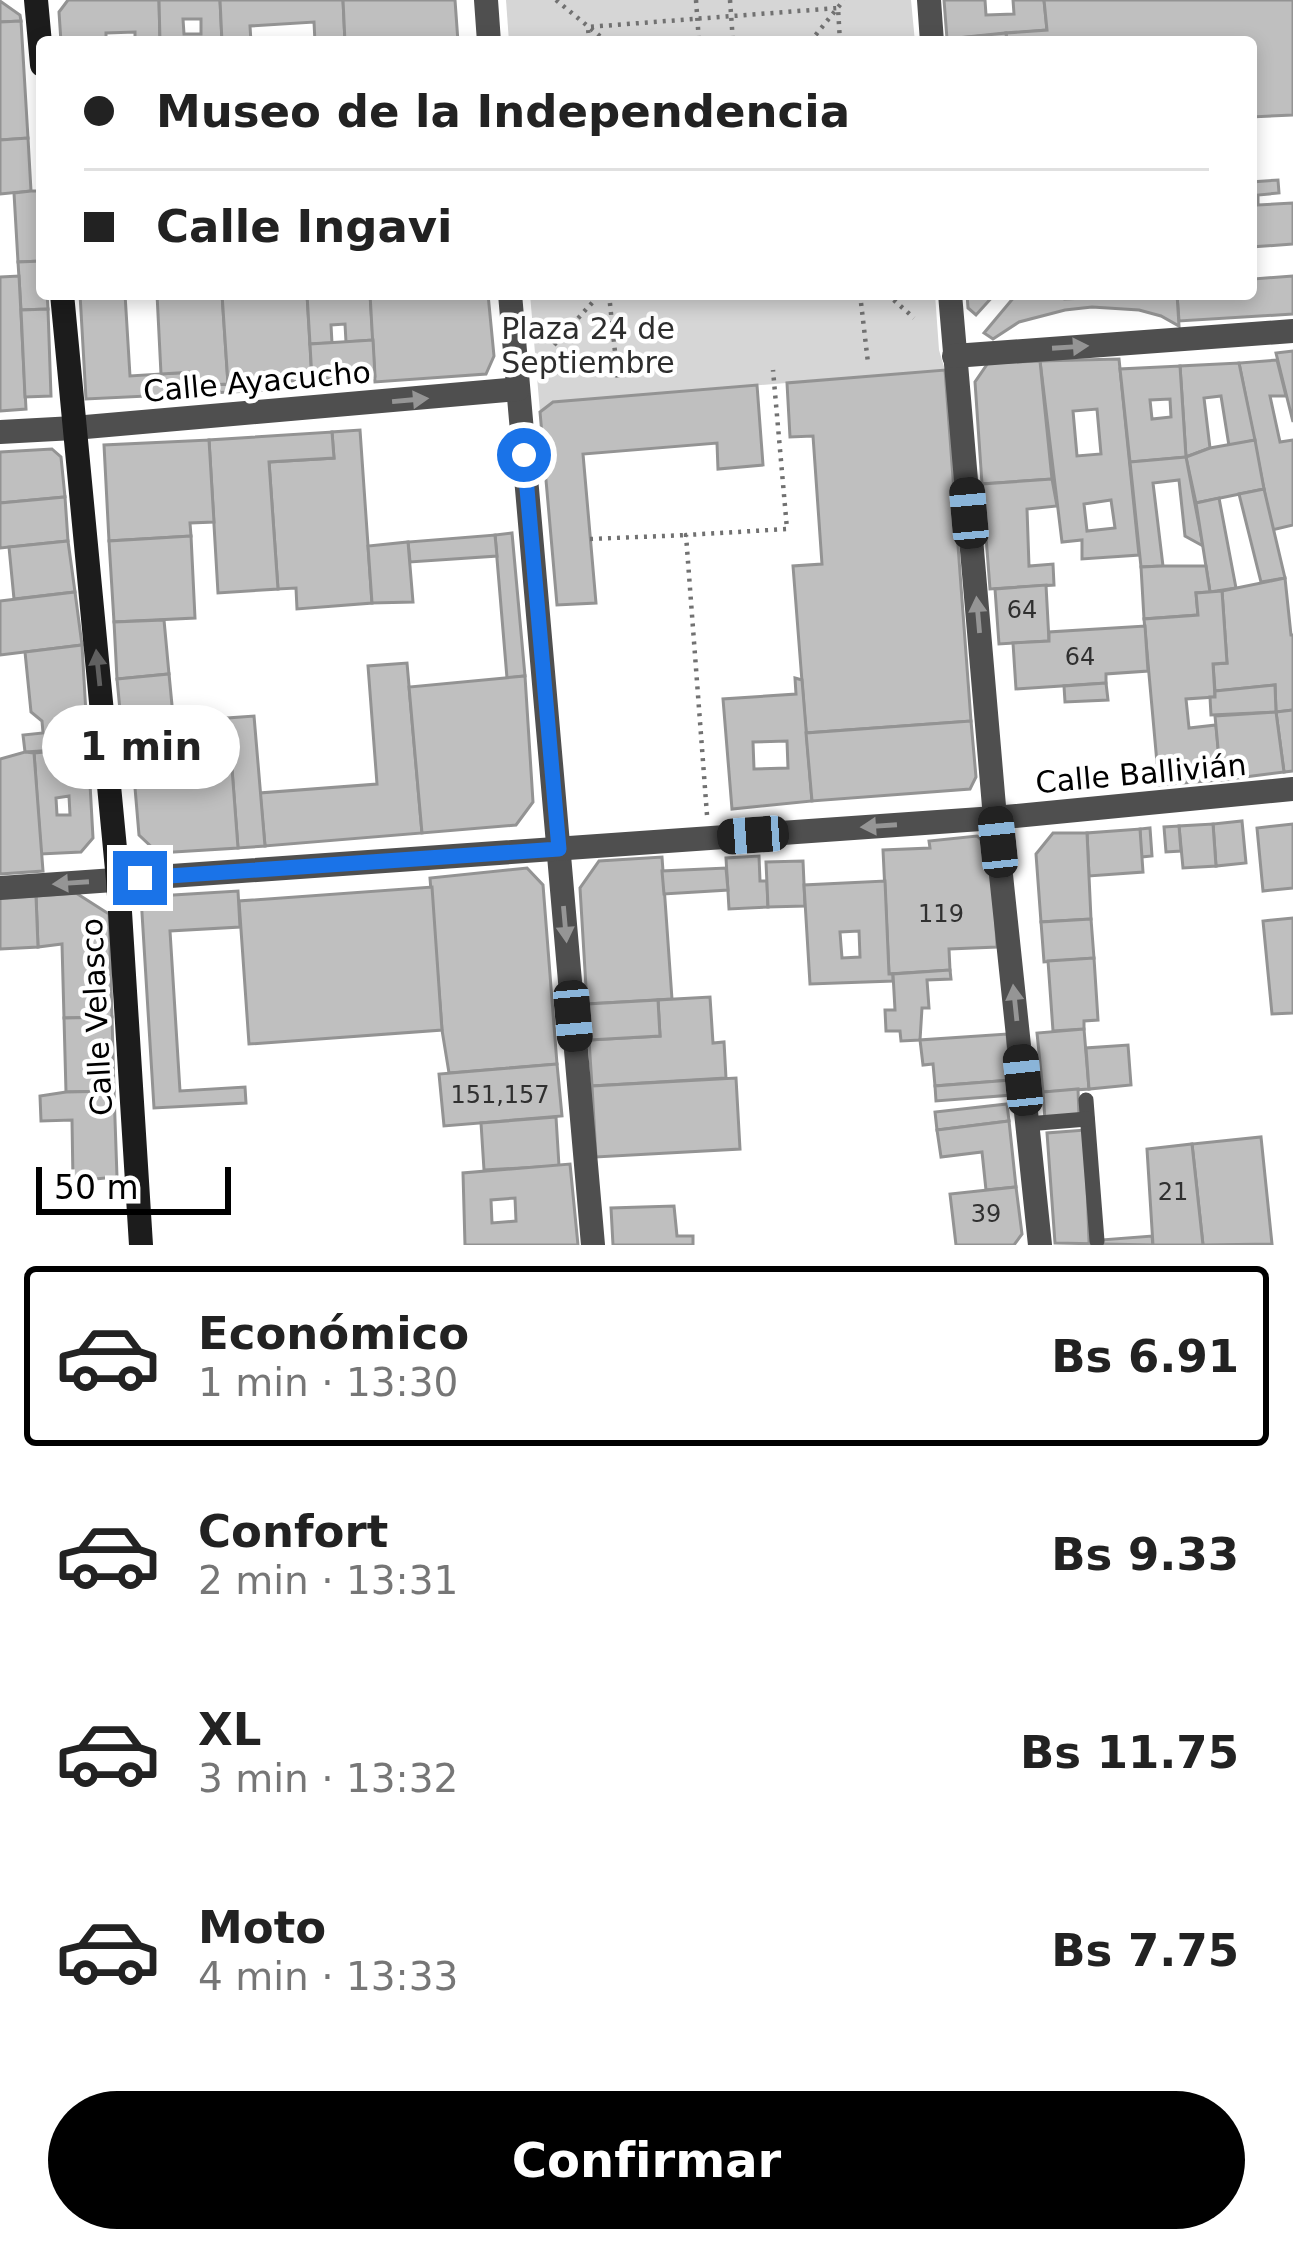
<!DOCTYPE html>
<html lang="es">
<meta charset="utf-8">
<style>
body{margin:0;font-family:"DejaVu Sans",sans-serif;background:#f6f6f6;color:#222;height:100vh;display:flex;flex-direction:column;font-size:45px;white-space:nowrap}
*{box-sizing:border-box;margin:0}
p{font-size:39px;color:#767676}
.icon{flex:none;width:66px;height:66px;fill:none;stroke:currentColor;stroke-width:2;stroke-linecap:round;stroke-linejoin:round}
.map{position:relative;height:1245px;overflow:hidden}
.details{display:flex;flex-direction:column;background:#fff;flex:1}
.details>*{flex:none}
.hud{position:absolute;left:36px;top:36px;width:1221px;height:264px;border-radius:12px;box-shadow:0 6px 18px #0003;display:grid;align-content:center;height:264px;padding:0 48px;background:#fff}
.scale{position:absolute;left:36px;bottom:30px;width:195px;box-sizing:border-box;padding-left:12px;border:6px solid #000;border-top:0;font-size:33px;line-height:42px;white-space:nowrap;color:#000;-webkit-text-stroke:9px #fff;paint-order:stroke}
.end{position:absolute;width:54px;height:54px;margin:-27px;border:15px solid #1a73e8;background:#fff;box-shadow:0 0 0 6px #fff}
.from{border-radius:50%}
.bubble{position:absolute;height:84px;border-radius:42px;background:#fff;box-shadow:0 6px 18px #0003;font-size:39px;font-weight:600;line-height:84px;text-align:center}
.car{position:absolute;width:36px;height:72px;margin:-36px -18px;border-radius:15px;box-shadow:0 0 9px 3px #0007;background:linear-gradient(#222 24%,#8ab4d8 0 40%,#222 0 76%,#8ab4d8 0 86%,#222 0)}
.hud b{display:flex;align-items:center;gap:42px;height:114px;font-size:45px}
.hud b+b{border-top:3px solid #e0e0e0}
.hud i{width:30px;height:30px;background:#222}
ul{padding:21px 0 0;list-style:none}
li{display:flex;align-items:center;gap:36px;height:180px;margin:0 24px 18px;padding:0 24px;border:6px solid transparent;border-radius:12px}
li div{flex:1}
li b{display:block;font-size:45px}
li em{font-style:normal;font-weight:600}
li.active{border-color:#000}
li>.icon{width:108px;height:108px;stroke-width:1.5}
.button{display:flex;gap:24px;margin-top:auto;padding:24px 48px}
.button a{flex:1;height:138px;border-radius:72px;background:#000;color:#fff;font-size:48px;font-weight:600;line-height:138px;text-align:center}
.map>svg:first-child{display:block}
.green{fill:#d6d6d6}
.building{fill:#bfbfbf;stroke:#939393;stroke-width:3;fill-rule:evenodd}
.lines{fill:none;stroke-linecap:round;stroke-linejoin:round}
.path{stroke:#717171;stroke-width:4.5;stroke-dasharray:3 6;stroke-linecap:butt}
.lane{stroke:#4f4f4f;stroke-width:15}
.street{stroke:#4f4f4f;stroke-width:24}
.secondary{stroke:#1c1c1c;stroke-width:24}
.oneway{fill:#959595}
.oneway2{fill:#606060}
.route{stroke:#1a73e8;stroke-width:15}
.labels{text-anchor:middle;stroke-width:9;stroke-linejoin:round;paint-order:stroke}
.number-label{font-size:24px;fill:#303030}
.park-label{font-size:30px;fill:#2d2d2d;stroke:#fff}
.street-label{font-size:30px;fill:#000;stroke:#fff}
</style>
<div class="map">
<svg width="1293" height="1245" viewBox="0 0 1293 1245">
<rect width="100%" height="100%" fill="#fff"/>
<g class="green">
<path d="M506,0H911L915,42H509Z"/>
<path d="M530,294H935L939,350L945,370L553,402L540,412Z"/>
</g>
<g class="building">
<path d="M68,0H159L160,42H135V32L106,33V42H61L59,12Z"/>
<path d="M159,0H220L222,42H160ZM183,19H201V34H184Z"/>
<path d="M220,0H343L345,42H315L314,22L250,26L251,42H222Z"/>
<path d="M343,0H455L458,42H345Z"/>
<path d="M944,0H985L986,15L1014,14L1013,0H1044L1047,30L947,39Z"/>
<path d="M1044,0H1293V115L1251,117V42H1007L1006,33L1047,30Z"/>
<path d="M0,1L20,15L21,21L0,22Z"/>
<path d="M21,21L28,138L0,140V22Z"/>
<path d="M1006,33L1007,42H948L947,39Z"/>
<path d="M28,138L31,191L0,194V140Z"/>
<path d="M1278,180L1279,193L1258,195V205L1293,203V244L1251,247L1254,279L1293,276V314L1179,321L1177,294H1251V182Z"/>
<path d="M31,191H42V261L18,262L14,193Z"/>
<path d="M42,261V294H47L48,309L21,310L18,262Z"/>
<path d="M19,276L26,409L0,411V277Z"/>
<path d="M80,294H125L130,376L192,372V386L312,380L313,388L86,399Z"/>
<path d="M157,294H222L228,384L192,386V372L161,374Z"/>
<path d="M222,294H307L312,380L228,384Z"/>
<path d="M307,294H370L373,340L346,342L345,324L331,325L332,343L310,344Z"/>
<path d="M370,294H488L494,356L486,374L375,382Z"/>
<path d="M967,294H995L976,315L968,308Z"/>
<path d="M1007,294H1143V296L1065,299V294L1007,297Z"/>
<path d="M1065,294V299L1177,294L1179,326L1161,316L1139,310L1092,307L1065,310L1019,322L993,339L984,333L1015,296Z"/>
<path d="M48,309L51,396L25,397L21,310Z"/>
<path d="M373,340L375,376L312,380L310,344Z"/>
<path d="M1293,351V422L1276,353Z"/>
<path d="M1119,359L1139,555L1082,559V540L1062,542L1040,361ZM1097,409L1101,454L1077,456L1073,411ZM1111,500L1115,528L1087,531L1084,504Z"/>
<path d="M1277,360L1286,396H1270L1280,442L1293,440V525L1272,530L1239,363Z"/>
<path d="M1040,361L1052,479L982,484L975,382L988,363Z"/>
<path d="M1239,363L1255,440L1229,446L1221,396L1204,398L1210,448L1186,457L1180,366Z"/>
<path d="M1180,366L1186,457L1130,462L1120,369ZM1170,399L1171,417L1152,419L1150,400Z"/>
<path d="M945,370L971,721L806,733L793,566L822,564L813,436L790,437L787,383Z"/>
<path d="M757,385L763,465L718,469L717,443L583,454L596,603L557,605L540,412L553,402Z"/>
<path d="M360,430L372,603L297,609L296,588L278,589L269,462L334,458L332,432Z"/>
<path d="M332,432L334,458L269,462L278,589L218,593L209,440Z"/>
<path d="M209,440L214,522L190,523L191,536L109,541L104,445Z"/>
<path d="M1255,440L1264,489L1196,503L1186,457L1210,448Z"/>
<path d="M52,449L61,457L65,497L0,503V452Z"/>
<path d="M1186,457L1203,546L1185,536L1179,480L1153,483L1163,566L1141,567L1130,462Z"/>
<path d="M1052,479L1057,506L1027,509L1029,566L1053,564L1054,585L990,589L982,484Z"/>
<path d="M1264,489L1285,578L1261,582L1239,494Z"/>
<path d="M65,497L68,541L0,548V503Z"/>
<path d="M1219,498L1236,588L1210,592L1196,503Z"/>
<path d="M512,533L525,676L507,678L495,535Z"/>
<path d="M495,535L497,556L410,562L408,542Z"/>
<path d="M191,536L195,618L114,622L109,541Z"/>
<path d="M68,541L75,592L14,599L9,547Z"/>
<path d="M408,542L413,602L372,603L368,546Z"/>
<path d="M1163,566H1206L1210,592L1196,593L1198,615L1144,619L1141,567Z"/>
<path d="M1285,578L1291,635H1293V710L1276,712L1275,685L1215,691L1213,664L1227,663L1222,591Z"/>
<path d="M1046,585L1049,641L999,644L995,589Z"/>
<path d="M1222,591L1227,663L1213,664L1215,697L1186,699L1189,728L1216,725L1221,780L1159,785L1144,619L1198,615L1196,593Z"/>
<path d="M75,592L82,645L0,655V601Z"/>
<path d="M164,620L169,674L117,679L114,622Z"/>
<path d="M1145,626L1148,671L1106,674V683L1016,689L1013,643L1049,641V632Z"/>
<path d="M82,645L88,748L25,752L23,735L43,733L42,721L31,712L25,652Z"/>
<path d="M407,663L422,833L265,846L260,793L377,784L368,666Z"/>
<path d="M169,674L174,726L122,731L117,679Z"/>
<path d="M525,676L533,802L516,825L422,833L409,687Z"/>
<path d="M795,678L802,680L812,801L732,809L723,699L796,694ZM787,741L788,768L754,769L753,742Z"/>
<path d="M1106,683L1108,700L1065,702L1064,686Z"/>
<path d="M1275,685L1276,712L1211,715L1210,697H1215V691Z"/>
<path d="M1293,710V771L1284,772L1276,712Z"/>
<path d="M1276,712L1284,772L1221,780L1215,716Z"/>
<path d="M254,716L265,846L238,848L228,718Z"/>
<path d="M971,721L976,777L970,789L812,801L806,733Z"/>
<path d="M210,722L214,756L125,765L122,731Z"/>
<path d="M88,748L93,838L81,852L41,854L34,753ZM69,796L70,815H57L56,798Z"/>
<path d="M25,752L34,753L43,871L0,874V759Z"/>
<path d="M231,755L238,848L158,853L139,835L133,764Z"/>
<path d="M1242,821L1246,863L1216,866L1213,824Z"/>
<path d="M1213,824L1216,866L1183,868L1179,826Z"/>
<path d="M1293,824V888L1263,891L1257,828Z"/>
<path d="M1179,826L1181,851L1166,852L1164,827Z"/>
<path d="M1150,828L1152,856L1141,857L1140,829Z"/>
<path d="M1140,829L1143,872L1089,876L1087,833Z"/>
<path d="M1053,833H1087L1091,919L1041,922L1036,854Z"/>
<path d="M977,836L992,850L997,947L949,949L950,970L889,974L883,850L930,848L929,841Z"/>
<path d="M759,856L760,881H767L768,907L729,909L726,858Z"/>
<path d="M662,857L672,999L587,1004L580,888L599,861Z"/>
<path d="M803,861L805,906L768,907L766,862Z"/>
<path d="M527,868L543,885L557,1064L449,1073L442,1030L430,878Z"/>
<path d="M726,868L728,890L664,894L662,871Z"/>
<path d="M885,881L889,974H893V981L810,984L804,885ZM859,931L860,957L842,958L840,932Z"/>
<path d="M432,887L442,1030L249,1044L239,901Z"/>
<path d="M238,891L240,927L170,931L180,1091L245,1087L246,1103L154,1108L141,897Z"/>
<path d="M76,893L109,914L112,1017L64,1018L62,944L38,947L36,896Z"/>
<path d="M36,896L38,947L0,949V898Z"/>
<path d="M1293,918V1013L1272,1014L1263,921Z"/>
<path d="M1091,919L1094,958L1044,962L1041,922Z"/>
<path d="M1094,958L1098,1020L1084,1021V1029L1053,1031L1048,961Z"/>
<path d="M950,970L951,979L927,980L929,1008H922L920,1040L901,1041L900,1031H886L885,1010H895L893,974Z"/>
<path d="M710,997L713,1043L724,1042L726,1078L592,1086L589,1040L660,1036L658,1000Z"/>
<path d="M658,1000L660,1036L589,1040L587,1004Z"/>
<path d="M112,1017L114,1091L66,1092L64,1018Z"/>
<path d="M1084,1029L1089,1089L1043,1092L1037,1033Z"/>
<path d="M1007,1034L1011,1080L935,1086L933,1064L923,1065L920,1040Z"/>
<path d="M1128,1045L1131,1085L1089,1089L1086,1048Z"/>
<path d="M557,1064L562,1116L444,1126L439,1074Z"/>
<path d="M736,1078L740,1149L596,1157L592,1086Z"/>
<path d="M1011,1080L1012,1095L936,1101L935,1086Z"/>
<path d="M1078,1089L1079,1116L1045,1120L1043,1092Z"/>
<path d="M114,1091L117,1177L73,1181L72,1120L41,1121L40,1096L66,1092Z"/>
<path d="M1007,1104L1009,1121L937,1130L935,1112Z"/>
<path d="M556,1117L559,1166L484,1170L481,1123Z"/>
<path d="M1009,1121L1016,1187L986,1190L982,1152L941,1157L937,1130Z"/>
<path d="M1085,1130L1089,1241L1152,1236L1153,1245L1055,1243L1047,1133Z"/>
<path d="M1261,1137L1272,1244L1203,1245L1192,1144Z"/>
<path d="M1192,1144L1203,1245H1153L1147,1149Z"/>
<path d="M570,1164L578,1245H465L463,1173ZM515,1198L516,1221L492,1223L491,1200Z"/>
<path d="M1016,1187L1022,1234L1014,1245H956L950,1194Z"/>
<path d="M674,1206L677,1236H693V1245H613L611,1208Z"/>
</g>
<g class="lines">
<g class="path">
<path d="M556,0L607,42"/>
<path d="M696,0L699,42"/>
<path d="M730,0L733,42"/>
<path d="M589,42L588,27L838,8L840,42"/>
<path d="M810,42L844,0"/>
<path d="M609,294L618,381"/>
<path d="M860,294L868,363"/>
<path d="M887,294L914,318"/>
<path d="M554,345L600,294"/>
<path d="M590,539L686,535"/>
<path d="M707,815L686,535L787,529L773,370"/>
</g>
<g class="lane">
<path d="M1086,1100L1097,1241"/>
<path d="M1027,1124L1087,1119"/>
</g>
<g class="street">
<path d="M486,0L489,42"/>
<path d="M929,0L932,42"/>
<path d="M510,294L593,1245"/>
<path d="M950,294L995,818L1040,1245"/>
<path d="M954,356L1293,331"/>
<path d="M0,432L74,428L518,389"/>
<path d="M0,888L995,818L1293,789"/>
</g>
<g class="secondary">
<path d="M36,0L42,65"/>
<path d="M62,294L118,880L141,1245"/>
</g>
</g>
<defs><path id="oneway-solid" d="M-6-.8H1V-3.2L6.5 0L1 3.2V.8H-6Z" transform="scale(3)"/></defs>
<g class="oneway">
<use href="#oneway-solid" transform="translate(1070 347) rotate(-4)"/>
<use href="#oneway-solid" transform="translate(410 400) rotate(-5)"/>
<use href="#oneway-solid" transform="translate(978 615) rotate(-95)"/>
<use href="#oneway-solid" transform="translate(879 826) rotate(176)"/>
<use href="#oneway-solid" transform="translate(71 883) rotate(176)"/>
<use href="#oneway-solid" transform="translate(565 924) rotate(85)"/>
<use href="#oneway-solid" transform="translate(1015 1003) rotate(-96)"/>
</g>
<use class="oneway2" href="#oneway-solid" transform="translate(98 668) rotate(-96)"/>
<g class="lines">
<path class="route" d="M140,878L559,849L524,455"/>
</g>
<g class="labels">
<g class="number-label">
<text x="1022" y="618">64</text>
<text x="1080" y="665">64</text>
<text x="941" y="922">119</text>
<text x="500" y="1103">151,157</text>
<text x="1173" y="1200">21</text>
<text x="986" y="1222">39</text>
</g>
<g class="park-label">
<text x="588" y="339">Plaza 24 de<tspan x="588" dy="34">Septiembre</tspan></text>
</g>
<g class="street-label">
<text transform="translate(257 382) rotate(-5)" y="10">Calle Ayacucho</text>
<text transform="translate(1141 774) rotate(-5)" y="10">Calle Ballivián</text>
<text transform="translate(97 1017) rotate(-93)" y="10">Calle Velasco</text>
</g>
</g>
</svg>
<div class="scale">50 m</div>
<i class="end from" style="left:524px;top:455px"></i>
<i class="end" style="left:140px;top:878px"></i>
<div class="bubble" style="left:42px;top:705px;width:198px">1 min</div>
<i class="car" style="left:969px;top:513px;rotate:355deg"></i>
<i class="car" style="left:753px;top:835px;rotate:266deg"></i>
<i class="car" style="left:998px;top:842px;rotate:354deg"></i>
<i class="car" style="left:573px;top:1016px;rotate:175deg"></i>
<i class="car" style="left:1023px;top:1080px;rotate:354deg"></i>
<div class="hud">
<b><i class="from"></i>Museo de la Independencia</b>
<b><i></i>Calle Ingavi</b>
</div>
</div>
<section class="details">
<ul>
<li class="active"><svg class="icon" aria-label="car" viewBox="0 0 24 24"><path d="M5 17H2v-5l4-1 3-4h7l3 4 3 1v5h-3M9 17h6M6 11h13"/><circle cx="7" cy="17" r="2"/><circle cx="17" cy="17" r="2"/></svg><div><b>Económico</b><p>1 min · 13:30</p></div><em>Bs 6.91</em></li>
<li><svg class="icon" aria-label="car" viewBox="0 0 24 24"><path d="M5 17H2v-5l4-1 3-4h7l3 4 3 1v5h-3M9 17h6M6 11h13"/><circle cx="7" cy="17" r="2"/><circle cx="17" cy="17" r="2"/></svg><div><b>Confort</b><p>2 min · 13:31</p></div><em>Bs 9.33</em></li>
<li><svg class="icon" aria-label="car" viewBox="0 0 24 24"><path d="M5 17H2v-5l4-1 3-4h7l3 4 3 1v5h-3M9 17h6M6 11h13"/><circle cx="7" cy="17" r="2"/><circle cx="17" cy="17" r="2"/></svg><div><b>XL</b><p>3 min · 13:32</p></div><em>Bs 11.75</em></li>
<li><svg class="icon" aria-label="car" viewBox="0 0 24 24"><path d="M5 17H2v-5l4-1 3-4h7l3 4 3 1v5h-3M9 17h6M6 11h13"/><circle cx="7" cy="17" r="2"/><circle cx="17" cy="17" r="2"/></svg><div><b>Moto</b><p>4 min · 13:33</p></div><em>Bs 7.75</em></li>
</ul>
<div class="button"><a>Confirmar</a></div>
</section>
